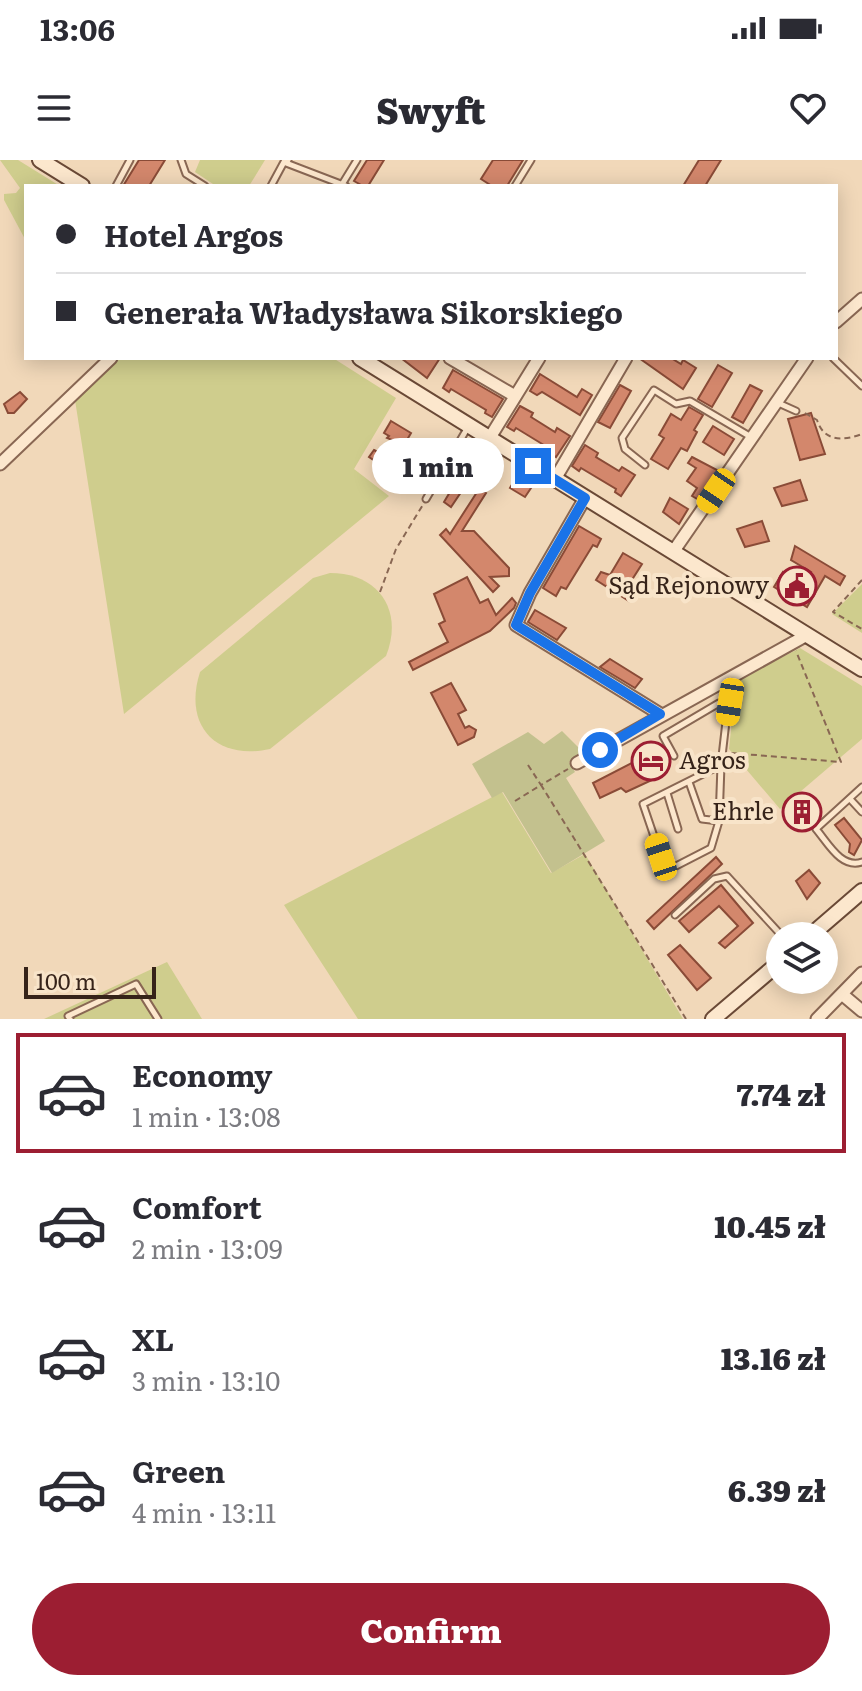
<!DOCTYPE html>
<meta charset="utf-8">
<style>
body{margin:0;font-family:Literata,serif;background:#f2f2f3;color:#2b2b33;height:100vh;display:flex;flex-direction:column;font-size:30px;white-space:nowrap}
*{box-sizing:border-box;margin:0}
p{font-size:26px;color:#7c7c81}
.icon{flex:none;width:44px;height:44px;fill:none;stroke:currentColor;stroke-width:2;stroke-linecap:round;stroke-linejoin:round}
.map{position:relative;height:859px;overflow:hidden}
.panel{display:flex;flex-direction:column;background:#fff;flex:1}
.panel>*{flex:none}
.hud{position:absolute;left:24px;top:24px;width:814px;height:176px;border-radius:0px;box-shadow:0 4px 20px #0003;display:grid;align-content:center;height:176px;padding:0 32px;background:#fff}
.buttons{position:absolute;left:766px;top:762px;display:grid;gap:16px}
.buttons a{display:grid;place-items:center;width:72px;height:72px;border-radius:50%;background:#fff;box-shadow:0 4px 20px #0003;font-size:40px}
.scale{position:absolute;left:24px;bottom:20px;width:132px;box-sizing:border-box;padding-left:8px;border:4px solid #362319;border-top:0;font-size:22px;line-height:28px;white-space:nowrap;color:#362319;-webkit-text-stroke:6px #f8e4c9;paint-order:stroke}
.end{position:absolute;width:36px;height:36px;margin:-18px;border:10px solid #1a73e8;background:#fff;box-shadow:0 0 0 4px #fff}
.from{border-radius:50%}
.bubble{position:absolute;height:56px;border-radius:28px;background:#fff;box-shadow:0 4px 20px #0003;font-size:26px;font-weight:800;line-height:56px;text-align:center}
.car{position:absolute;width:24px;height:48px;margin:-24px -12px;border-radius:10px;box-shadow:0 0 6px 2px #0007;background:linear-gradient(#f5c518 24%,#345 0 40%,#f5c518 0 76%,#345 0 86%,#f5c518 0)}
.hud b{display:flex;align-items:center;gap:28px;height:76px;font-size:30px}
.hud b+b{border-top:2px solid #e1e1e2}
.hud i{width:20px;height:20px;background:#2b2b33}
ul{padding:14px 0 0;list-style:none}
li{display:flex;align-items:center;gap:24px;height:120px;margin:0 16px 12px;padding:0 16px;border:4px solid transparent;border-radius:0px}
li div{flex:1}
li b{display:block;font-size:30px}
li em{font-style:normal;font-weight:800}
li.selected{border-color:#9c1e32}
li>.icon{width:72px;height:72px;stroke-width:1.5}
.primary-button{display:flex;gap:16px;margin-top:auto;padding:16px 32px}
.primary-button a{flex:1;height:92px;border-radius:48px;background:#9c1e32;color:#fff;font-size:32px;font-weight:800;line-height:92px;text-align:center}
.status{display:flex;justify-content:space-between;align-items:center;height:56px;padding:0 40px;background:#fff;direction:ltr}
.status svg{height:22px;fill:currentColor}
header{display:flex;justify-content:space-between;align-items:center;height:104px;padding:0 32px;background:#fff;font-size:36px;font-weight:800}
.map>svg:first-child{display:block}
.green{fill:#cfcd8d}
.cemetery{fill:#c3c18e}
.building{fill:#d3876c;stroke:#8a4b37;stroke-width:2}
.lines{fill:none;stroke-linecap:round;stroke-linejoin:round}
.lane-casing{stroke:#896753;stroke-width:9}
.street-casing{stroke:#896753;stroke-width:15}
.secondary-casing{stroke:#6a4936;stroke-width:18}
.path{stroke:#896753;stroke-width:2;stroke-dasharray:6 4;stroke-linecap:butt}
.lane{stroke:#fce7cd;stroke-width:5}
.street{stroke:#fce7cd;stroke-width:11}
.secondary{stroke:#fce7cd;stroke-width:14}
.route{stroke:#1a73e8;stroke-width:10}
.labels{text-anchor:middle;stroke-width:8;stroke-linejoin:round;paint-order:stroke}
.poi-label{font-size:24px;fill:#362319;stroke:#f8e4c9;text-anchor:end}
</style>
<div class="status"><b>13:06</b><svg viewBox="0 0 49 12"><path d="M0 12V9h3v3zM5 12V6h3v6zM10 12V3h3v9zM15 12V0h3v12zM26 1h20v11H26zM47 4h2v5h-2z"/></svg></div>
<header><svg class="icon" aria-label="menu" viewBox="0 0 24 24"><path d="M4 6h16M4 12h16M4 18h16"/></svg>Swyft<svg class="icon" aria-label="heart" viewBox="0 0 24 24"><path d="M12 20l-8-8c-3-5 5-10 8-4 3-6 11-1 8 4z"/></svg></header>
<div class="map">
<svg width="862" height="859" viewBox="0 0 862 859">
<rect width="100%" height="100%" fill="#f1d8b9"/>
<g class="green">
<path d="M0,0H18L60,26H26V81L4,40V34L16,33L20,28Z"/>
<path d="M200,0H265L249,26H216L195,12Z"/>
<path d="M118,198H333L396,238L354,309L389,336L124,554L75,240Z"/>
<path d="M330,413C379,413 404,451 386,496L270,589C215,601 183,565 200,512L313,418Z"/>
<path d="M862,424V473L832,454Z"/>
<path d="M800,488L862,526V579L780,649L729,589L736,521Z"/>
<path d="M502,632L551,713L585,694L683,859H358L284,745Z"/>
<path d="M167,802L202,859H44Z"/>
</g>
<path class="cemetery" d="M562,571L581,590L582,598L569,602L575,612L566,618L605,681L552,713L503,632L492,638L472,604L528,572L544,584Z"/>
<g class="building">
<path d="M139,0H165L149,26H123Z"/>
<path d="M367,0H384L368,26H363L354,21Z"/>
<path d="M493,0H523L507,26H492L481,19Z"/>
<path d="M699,0H721L705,26H683Z"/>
<path d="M401,198H440L427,218Z"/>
<path d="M639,198H671L681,204L683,200L696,208L683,229Z"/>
<path d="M718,205L732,213L712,247L698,239Z"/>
<path d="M453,210L503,239L492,257L485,253L486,250L451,229L449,232L443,228Z"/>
<path d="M540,214L577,237L582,229L592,235L580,255L542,232L537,235L530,231Z"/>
<path d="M620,225L631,231L610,268L598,262Z"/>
<path d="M750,225L762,231L743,263L732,257Z"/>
<path d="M20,232L27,239L14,253H8L4,244Z"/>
<path d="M520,246L533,253L531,257L555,272L557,268L570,276L556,297L550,293L552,290L516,268L514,271L507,267Z"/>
<path d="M689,247L703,255L694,270L697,272L687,291L681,288L668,309L651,299L664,278L659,275L671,254L681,260Z"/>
<path d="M811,253L825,294L800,300L788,259Z"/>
<path d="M391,261L411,273L404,285L387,278L389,276L384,273Z"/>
<path d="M713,266L734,279L724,295L703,282Z"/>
<path d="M585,285L598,293L596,297L619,311L622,307L635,315L621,336L615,332L616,329L581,308L579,311L572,306Z"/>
<path d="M374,290L422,316L415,328L369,297Z"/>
<path d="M474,292L498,307L489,323L474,313L451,347L444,342Z"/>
<path d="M692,297L719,311L699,340L692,336L697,328L687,321L696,308L688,303Z"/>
<path d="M517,316L533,325L525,337L510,328Z"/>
<path d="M800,320L807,340L782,346L774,328Z"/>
<path d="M479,329L486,333L462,371H474L509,408V416L490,417L499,426L493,432L440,375L446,369L450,374Z"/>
<path d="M670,338L688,349L679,364L663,352Z"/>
<path d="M762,361L769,381L745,387L737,369Z"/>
<path d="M579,366L601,379L597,387L593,385L566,429L561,427L556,436L543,428Z"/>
<path d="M795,386L845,416L840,425L825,416L807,447L774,427L783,412L791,417L787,425L806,421L811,412L791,400Z"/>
<path d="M623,393L642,404L628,426L635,431L629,441L596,420L601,412L610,415Z"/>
<path d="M467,417L480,443L488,439L496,455L512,438L516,443L514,448L490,471L413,510L409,502L448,482L439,464L445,461L434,434Z"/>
<path d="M535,450L566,468L557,480L528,462Z"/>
<path d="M610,499L642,519L635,528L600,507Z"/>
<path d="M451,523L466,550L458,554L465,568L469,566L476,570L474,577L458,585L431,533Z"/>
<path d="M657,590L665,607L650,615L652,620L626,632L621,628L600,638L593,623Z"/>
<path d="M844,658L862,680L854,695L849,692L850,684L835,665Z"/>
<path d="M716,697L722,704L654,769L647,761Z"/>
<path d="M809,710L820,723L807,739L796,721Z"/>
<path d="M721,725L753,763L725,788L719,783L738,766L719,746L689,772L679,761Z"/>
<path d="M680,785L711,818L697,830L668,795Z"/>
</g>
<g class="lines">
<defs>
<g id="lane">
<path d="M181,0L186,14L205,26"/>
<path d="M288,0L286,3L346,26"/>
<path d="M116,26L130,0"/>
<path d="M271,26L285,0"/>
<path d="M341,26L357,0"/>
<path d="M515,26L531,0"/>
<path d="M833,198L862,226"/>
<path d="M776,242L796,251"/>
<path d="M645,305L625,289L622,278L654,230L676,244L690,241L751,277"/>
<path d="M426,339L468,267"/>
<path d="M674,596L663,576L719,543L730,542"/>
<path d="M721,605L719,661L711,688L676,706H668L661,697L643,644L721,605L731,518"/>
<path d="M689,622L702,659L719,661"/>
<path d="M862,627L816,669C828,683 841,709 862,702"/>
<path d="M667,633L678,669"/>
<path d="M850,639L862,652"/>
<path d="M675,755L714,719L727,716L782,776"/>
<path d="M70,859L68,856L136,824L158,859"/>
</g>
<g id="street">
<path d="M836,162L862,139"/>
<path d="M450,198L515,236"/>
<path d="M489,279L539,198"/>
<path d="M0,304L111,198"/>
<path d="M555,319L626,198"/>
<path d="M585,338L530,433L516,465L660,554"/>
<path d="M673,392L807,198"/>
<path d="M577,603L807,475"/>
<path d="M843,835L862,851"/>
<path d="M817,859L862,813"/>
</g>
<g id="secondary">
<path d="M40,0L82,26"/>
<path d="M360,198L862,509"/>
<path d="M810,776L862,731"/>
<path d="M713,859L780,802"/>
</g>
</defs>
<use href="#lane" class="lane-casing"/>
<use href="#street" class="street-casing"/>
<use href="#secondary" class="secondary-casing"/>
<g class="path">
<path d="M805,253L817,260C824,282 843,281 862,274"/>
<path d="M862,420L833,452L862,469"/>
<path d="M380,432L396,389L424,343"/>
<path d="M731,593L841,602L796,491"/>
<path d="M528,605L541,625L568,609"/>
<path d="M515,641L541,625L686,859"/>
</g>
<use href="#lane" class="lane"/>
<use href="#street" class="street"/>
<use href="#secondary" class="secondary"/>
</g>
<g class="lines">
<path class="route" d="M533,306L585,338L530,433L516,465L660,554L600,590"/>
</g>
<defs>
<symbol id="civic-ring" viewBox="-11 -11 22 22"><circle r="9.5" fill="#f8e4c9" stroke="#9c1e32" stroke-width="1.5"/><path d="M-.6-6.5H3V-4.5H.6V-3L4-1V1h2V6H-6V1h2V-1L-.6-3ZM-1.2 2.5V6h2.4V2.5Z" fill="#9c1e32"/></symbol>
<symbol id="hotel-ring" viewBox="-11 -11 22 22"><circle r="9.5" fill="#f8e4c9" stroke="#9c1e32" stroke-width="1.5"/><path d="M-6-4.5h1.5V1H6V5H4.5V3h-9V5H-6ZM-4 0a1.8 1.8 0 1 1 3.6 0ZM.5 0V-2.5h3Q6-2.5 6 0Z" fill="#9c1e32"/></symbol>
<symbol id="building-ring" viewBox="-11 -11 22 22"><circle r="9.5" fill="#f8e4c9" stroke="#9c1e32" stroke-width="1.5"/><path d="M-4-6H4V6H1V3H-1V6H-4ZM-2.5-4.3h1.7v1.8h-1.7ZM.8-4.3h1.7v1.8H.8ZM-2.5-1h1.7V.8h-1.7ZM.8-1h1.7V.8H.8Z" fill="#9c1e32"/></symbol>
</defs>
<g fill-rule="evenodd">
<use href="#civic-ring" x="775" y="404" width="44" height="44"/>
<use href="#hotel-ring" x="629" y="579" width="44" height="44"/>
<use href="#building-ring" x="780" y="630" width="44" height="44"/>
</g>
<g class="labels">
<g class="poi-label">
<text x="769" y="434">Sąd Rejonowy</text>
<text x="679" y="609" text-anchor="start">Agros</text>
<text x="774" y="660">Ehrle</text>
</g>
</g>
</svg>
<div class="buttons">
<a><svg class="icon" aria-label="layers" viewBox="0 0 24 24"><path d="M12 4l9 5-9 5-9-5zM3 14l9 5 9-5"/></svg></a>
</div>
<div class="scale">100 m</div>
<i class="end from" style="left:600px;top:590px"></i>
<i class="end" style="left:533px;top:306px"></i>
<div class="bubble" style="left:372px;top:278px;width:132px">1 min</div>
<i class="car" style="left:716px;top:331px;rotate:214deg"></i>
<i class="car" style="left:730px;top:542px;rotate:189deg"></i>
<i class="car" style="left:661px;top:697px;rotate:342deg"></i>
<div class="hud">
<b><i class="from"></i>Hotel Argos</b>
<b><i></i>Generała Władysława Sikorskiego</b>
</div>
</div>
<section class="panel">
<ul>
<li class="selected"><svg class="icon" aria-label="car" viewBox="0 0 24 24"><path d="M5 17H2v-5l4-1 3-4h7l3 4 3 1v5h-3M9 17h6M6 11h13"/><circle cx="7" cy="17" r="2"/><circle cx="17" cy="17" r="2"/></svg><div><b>Economy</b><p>1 min · 13:08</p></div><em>7.74 zł</em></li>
<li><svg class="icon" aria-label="car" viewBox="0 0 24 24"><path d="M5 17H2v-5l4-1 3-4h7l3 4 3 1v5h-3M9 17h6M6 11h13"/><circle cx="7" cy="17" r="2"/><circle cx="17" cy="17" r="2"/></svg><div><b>Comfort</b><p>2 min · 13:09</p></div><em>10.45 zł</em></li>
<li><svg class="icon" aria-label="car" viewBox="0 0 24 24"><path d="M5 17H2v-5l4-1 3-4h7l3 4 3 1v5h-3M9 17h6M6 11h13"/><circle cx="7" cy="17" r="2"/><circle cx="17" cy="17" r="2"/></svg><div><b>XL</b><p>3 min · 13:10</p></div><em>13.16 zł</em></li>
<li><svg class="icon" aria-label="car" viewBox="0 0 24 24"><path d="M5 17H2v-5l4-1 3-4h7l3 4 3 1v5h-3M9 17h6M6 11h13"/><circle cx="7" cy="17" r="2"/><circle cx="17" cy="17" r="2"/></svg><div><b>Green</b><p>4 min · 13:11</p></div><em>6.39 zł</em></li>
</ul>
<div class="primary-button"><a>Confirm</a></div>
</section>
